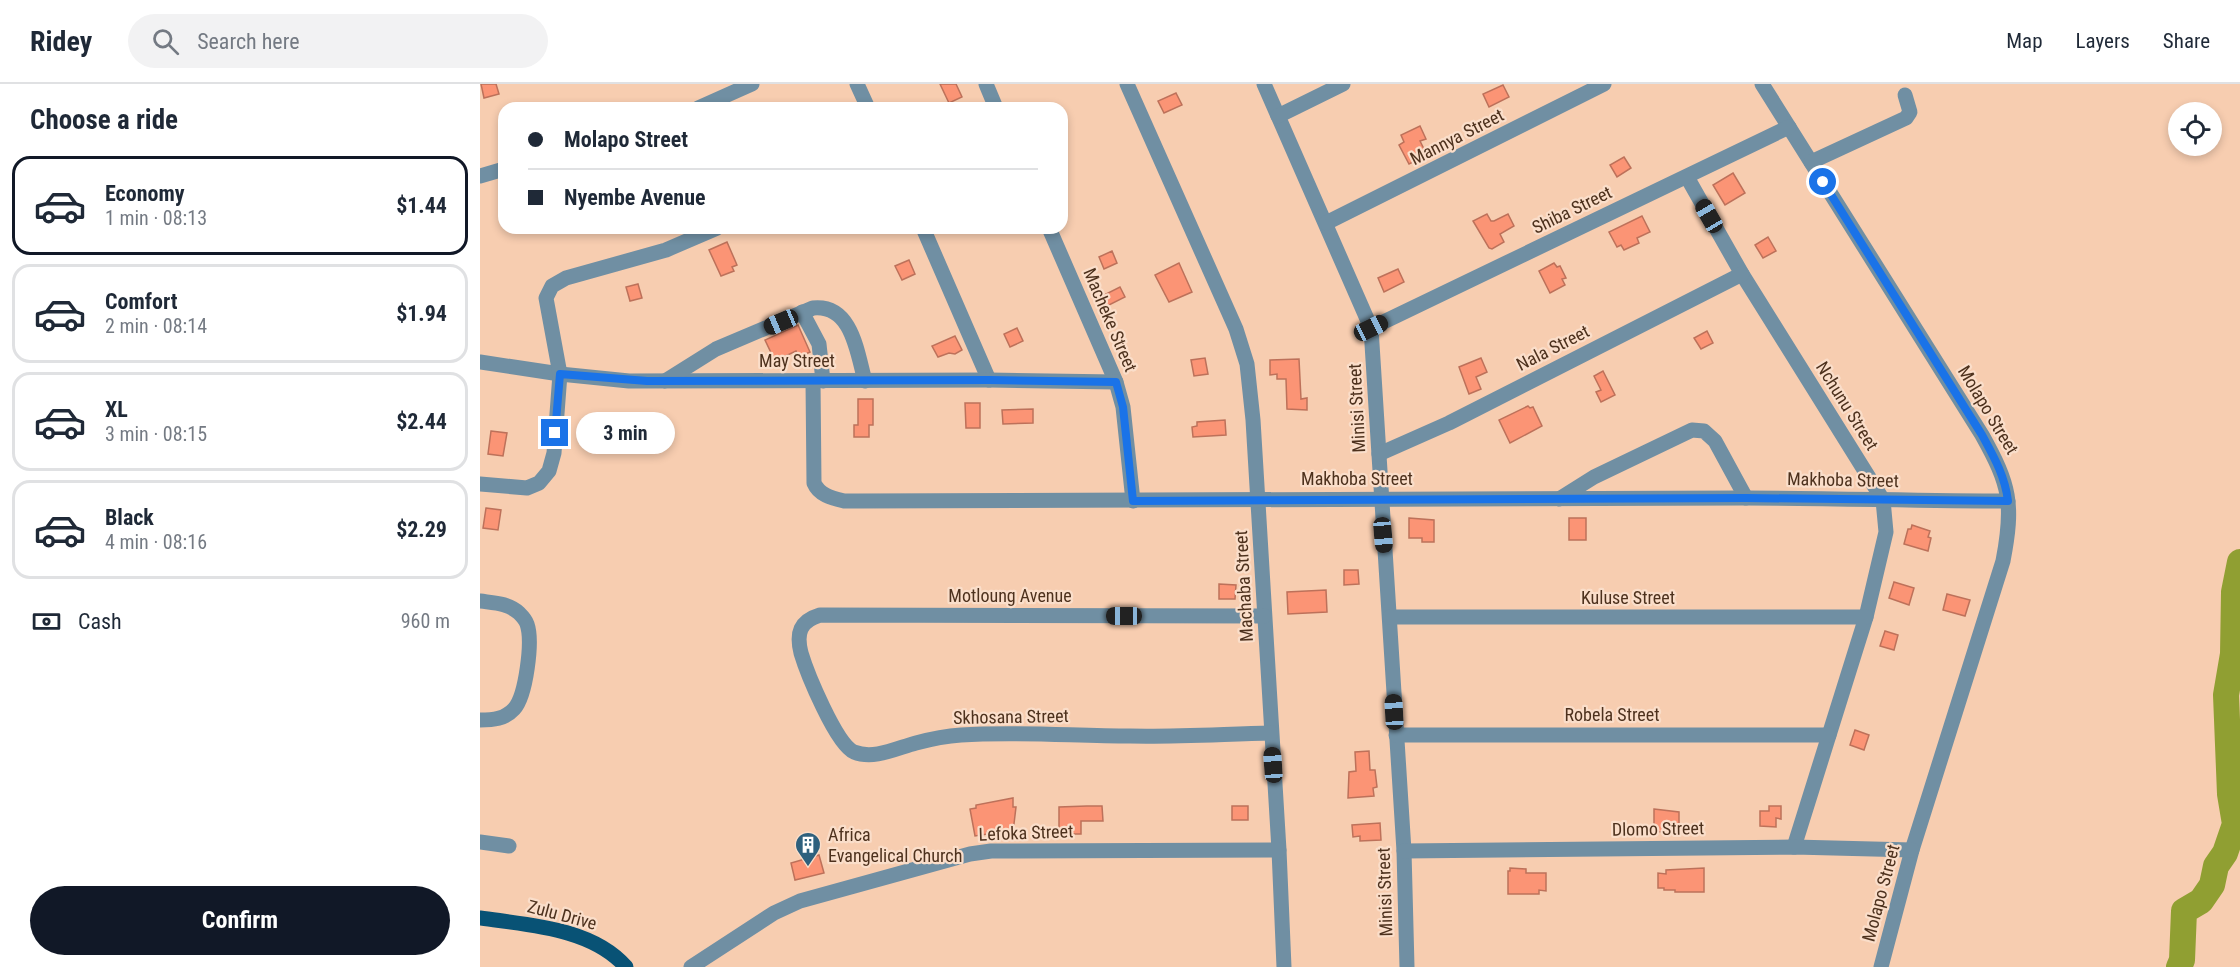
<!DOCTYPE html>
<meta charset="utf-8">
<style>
body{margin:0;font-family:"Roboto Condensed",sans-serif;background:#f2f2f3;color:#1f2937;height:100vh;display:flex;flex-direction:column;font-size:22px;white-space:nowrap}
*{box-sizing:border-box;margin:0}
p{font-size:20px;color:#747a83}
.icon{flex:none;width:33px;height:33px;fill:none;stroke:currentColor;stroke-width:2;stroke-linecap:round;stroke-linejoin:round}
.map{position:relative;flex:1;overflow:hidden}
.panel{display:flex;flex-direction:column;background:#fff;width:480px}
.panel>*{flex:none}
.banner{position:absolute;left:18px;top:18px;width:570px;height:132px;border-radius:18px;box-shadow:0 3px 9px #0003;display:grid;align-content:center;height:132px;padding:0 30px;background:#fff}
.fabs{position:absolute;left:1688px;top:18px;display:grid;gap:12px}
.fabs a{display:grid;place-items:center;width:54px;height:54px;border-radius:50%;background:#fff;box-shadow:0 3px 9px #0003;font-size:30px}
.end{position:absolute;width:27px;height:27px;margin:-14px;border:8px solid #1a73e8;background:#fff;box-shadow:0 0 0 3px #fff}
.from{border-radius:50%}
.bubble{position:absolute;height:42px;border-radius:21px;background:#fff;box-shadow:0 3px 9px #0003;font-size:20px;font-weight:700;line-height:42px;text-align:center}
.car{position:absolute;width:18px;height:36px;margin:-18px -9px;border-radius:8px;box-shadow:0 0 4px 2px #0007;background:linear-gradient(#222 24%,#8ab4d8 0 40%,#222 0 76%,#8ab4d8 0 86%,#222 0)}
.banner b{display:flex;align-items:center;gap:21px;height:57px;font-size:22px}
.banner b+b{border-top:2px solid #e0e1e3}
.banner i{width:15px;height:15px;background:#1f2937}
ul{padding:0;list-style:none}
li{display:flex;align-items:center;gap:18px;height:99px;margin:0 12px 9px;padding:0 18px;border:3px solid #e0e1e3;border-radius:18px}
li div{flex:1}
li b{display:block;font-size:22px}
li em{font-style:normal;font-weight:700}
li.selected{border-color:#111827}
li>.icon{width:54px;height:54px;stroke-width:1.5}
h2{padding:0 30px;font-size:27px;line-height:72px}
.pay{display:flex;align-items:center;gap:15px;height:66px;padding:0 30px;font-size:22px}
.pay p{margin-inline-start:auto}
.action{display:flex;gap:12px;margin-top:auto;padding:12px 30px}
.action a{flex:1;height:69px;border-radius:36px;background:#111827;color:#fff;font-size:24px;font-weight:700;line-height:69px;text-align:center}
header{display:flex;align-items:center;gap:36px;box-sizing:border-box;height:84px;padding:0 30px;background:#fff;border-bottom:2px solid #e0e1e3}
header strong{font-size:28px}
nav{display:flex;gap:33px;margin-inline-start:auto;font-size:21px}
.search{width:420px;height:54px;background:#f2f2f3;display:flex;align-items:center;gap:15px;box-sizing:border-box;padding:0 21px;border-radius:33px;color:#747a83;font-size:22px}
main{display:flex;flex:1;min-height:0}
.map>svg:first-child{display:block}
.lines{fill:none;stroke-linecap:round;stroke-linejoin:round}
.river{stroke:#909f32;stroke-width:26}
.building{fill:#fb9475;stroke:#bd715a;stroke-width:1.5}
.minor{stroke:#708fa3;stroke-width:15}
.major{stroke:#085275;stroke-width:15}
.route{stroke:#1a73e8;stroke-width:8}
.labels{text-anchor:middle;stroke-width:4.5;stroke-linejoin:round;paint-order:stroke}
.street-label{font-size:18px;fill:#4d311d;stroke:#fadeca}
.poi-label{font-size:18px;fill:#4d311d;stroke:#fadeca;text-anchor:start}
</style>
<header>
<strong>Ridey</strong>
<div class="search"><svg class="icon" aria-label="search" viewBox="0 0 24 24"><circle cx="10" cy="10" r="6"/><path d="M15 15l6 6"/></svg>Search here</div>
<nav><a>Map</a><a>Layers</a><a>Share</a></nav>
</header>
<main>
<section class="panel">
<h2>Choose a ride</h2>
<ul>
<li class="selected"><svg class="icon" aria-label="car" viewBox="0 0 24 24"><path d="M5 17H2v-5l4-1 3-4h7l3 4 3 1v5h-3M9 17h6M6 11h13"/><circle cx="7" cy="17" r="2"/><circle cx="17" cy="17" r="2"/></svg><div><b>Economy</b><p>1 min · 08:13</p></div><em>$1.44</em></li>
<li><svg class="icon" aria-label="car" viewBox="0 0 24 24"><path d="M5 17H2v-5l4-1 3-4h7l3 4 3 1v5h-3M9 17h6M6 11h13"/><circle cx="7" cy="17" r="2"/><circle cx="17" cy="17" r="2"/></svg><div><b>Comfort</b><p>2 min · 08:14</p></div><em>$1.94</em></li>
<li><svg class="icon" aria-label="car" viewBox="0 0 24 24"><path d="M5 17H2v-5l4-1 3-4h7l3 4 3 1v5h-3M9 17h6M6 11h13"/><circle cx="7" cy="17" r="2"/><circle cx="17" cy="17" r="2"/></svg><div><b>XL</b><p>3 min · 08:15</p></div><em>$2.44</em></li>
<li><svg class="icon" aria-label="car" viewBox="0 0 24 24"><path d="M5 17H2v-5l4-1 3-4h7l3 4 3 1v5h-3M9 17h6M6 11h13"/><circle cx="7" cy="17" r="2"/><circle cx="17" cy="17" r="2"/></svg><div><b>Black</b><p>4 min · 08:16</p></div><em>$2.29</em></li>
</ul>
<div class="pay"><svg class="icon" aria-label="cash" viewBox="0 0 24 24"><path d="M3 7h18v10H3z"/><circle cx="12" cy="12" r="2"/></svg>Cash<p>960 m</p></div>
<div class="action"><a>Confirm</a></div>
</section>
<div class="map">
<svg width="1760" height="883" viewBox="0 0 1760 883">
<rect width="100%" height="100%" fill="#f7cdb0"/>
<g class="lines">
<path class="river" d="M1699,883L1702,876L1704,827L1721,817L1732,801L1736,782L1745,769L1755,740L1750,710L1746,611L1753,570L1754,508L1760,478"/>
</g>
<g class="building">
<path d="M1,0H16L19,10L4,14Z"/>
<path d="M460,0H476L482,13L469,19Z"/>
<path d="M1023,1L1029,13L1009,23L1003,10Z"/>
<path d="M696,9L702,21L684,29L678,17Z"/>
<path d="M940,42L946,55L940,57L946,69L940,72L941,74L929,80L919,61L924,58L921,51Z"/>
<path d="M1144,73L1151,84L1137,93L1130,81Z"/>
<path d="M1253,89L1265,109L1245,121L1233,101Z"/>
<path d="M1007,130L1011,137H1014L1028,130L1034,142L1020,150L1024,158L1012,165L1009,164L993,137Z"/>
<path d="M1162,132L1170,148L1157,154L1159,159L1144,166L1141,161L1137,163L1129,148Z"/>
<path d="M1288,153L1296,167L1283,174L1275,161Z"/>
<path d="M247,158L257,181L252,183L254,187L241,192L229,166Z"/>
<path d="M632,167L637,179L624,185L619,173Z"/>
<path d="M429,176L435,190L422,196L415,182Z"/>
<path d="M699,179L712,208L689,218L675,191Z"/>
<path d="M1074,179L1077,183L1080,182L1086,194L1082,195L1085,201L1070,209L1059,187Z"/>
<path d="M918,185L924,198L904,208L898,194Z"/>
<path d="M158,200L162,214L150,217L146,203Z"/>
<path d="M640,203L645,213L625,223L620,213Z"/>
<path d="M318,241L330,268L319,273L316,267L295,277L285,256Z"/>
<path d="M537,244L543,257L530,263L524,250Z"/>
<path d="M1227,247L1233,259L1221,265L1214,254Z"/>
<path d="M475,252L482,266L475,270L469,269L458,273L452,262Z"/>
<path d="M725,274L728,290L714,292L711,276Z"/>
<path d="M1001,274L1007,288L996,293L1001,305L989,310L979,283Z"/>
<path d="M819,275L821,315L827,314V326L807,325L806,295H797V290L790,291V276Z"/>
<path d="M1123,287L1135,311L1121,318L1116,308L1121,306L1114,292Z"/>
<path d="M378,315H393V341H389V353H374V341H378Z"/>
<path d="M485,319H500V344H486Z"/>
<path d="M1048,322L1050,324L1053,323L1062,342L1030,359L1019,336Z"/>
<path d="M553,325V339L523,340L522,326Z"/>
<path d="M745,336L746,351L713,353L712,343L717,342V338Z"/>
<path d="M11,347L27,349L23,372L8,370Z"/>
<path d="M6,424L21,426L18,446L3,444Z"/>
<path d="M929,434L954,436V458H942V454H929Z"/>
<rect x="1089" y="434" width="17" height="22"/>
<path d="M1432,441L1450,447L1448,453L1451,454L1448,467L1424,460L1428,445H1431Z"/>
<path d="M864,486H878L879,500L864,501Z"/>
<path d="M1414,498L1434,504L1429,521L1409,514Z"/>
<path d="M739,500L756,501L755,515H739Z"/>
<path d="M846,506L847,528L808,530L807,508Z"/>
<path d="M1467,510L1490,516L1485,532L1463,526Z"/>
<path d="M1405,547L1418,551L1414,566L1400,562Z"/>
<path d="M1375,646L1389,651L1384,666L1370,661Z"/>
<path d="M889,667L890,686H895L897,703L893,704L894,712L868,714L869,688L876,687L875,668Z"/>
<path d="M533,714V723H536L533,748H507L508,750L495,752L490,725L496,724V721Z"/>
<path d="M607,722H622L623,737H601V750H579V723Z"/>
<rect x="752" y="722" width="16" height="14"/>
<path d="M1289,722H1301V735L1296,734V743L1280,742V727H1289Z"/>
<path d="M1174,725L1199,728V747L1174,748Z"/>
<path d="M900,739L901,756L880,757V752L873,753L872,741Z"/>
<path d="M339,771L344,789L315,796L311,779Z"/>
<path d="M1030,784L1046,785V789H1066V807L1059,806V810H1028V787H1030Z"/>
<path d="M1224,784V808H1195V806H1184V804H1178V789L1186,790V786Z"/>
</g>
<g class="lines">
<g class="minor">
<path d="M377,0L388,24"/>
<path d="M506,0L516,24"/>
<path d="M647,0L756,245L767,280L773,336L799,766L804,883"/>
<path d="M784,0L891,244L924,767L927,883"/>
<path d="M1282,0L1502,351C1530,401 1534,420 1523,477L1432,766L1401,883"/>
<path d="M218,24L272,0"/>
<path d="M798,32L863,0"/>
<path d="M1331,78L1426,34L1430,28L1425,11"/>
<path d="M0,92L24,85"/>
<path d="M1207,93L1262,190L1403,416L1406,448L1386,533L1314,763"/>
<path d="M846,139L1124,0"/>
<path d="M443,144L509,296"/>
<path d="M569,144L636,298L643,323L653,417"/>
<path d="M322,228L339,260L343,297"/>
<path d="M891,244L1309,43"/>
<path d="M0,278L80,290L149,297L509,296L636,298"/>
<path d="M185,297L236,265L333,224C372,220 377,268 385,297"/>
<path d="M333,297L334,399C339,411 352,414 364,417C664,418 964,413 1265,414C1353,414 1440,417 1528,417"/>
<path d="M899,370L969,339L1262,190"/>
<path d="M0,400L47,404L59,399L69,387L74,369L80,290L66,214L72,202L86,194L186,166L237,144"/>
<path d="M1079,415L1114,393L1212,346L1224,347L1235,357L1266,414"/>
<path d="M0,517C14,519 28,519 39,529C42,532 46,537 47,540C53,557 46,612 34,625C25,635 13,636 0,636"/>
<path d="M784,532L340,531C320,537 316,549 321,569C327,589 356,660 374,668C394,676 417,664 436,659C451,655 466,652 481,651C537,647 594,652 650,652C697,653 744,650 791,649"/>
<path d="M910,533H1386"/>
<path d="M916,651H1349"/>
<path d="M0,758L29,762"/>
<path d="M924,767L1314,763L1432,766"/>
<path d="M211,883L294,829L320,817L490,770L511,767L799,766"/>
</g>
<path class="major" d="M0,834C49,841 112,844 146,883"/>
</g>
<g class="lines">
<path class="route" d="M75,349L80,290L167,297L509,296L636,298L643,323L653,417L1266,414L1528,417C1525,392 1514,373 1502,351L1343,98"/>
</g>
<defs>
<symbol id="building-pin" viewBox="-11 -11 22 30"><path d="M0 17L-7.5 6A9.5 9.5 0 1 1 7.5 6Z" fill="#2e607d" stroke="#fadeca"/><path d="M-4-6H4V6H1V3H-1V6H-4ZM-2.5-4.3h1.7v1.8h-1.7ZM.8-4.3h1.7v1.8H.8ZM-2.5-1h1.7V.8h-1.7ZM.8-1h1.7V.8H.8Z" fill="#fff"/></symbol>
</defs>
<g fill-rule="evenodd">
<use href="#building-pin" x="313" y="746" width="30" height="40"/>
</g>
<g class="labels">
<g class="street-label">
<text transform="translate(977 53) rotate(-27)" y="6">Mannya Street</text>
<text transform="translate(1092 126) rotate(-26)" y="6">Shiba Street</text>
<text transform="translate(630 236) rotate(67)" y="6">Macheke Street</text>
<text transform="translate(1073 264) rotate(-27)" y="6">Nala Street</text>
<text x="317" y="283">May Street</text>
<text transform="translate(1367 322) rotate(58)" y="6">Nchunu Street</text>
<text transform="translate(877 324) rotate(-93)" y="6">Minisi Street</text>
<text transform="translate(1508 326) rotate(59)" y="6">Molapo Street</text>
<text x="877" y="401">Makhoba Street</text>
<text transform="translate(1363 396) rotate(1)" y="6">Makhoba Street</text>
<text transform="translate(764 502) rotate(-93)" y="6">Machaba Street</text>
<text x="530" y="518">Motloung Avenue</text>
<text x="1148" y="520">Kuluse Street</text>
<text x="1132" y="637">Robela Street</text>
<text transform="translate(531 633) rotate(-1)" y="6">Skhosana Street</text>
<text transform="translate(1178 745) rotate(-1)" y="6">Dlomo Street</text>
<text transform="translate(546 749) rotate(-2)" y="6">Lefoka Street</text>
<text transform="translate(905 808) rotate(-92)" y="6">Minisi Street</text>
<text transform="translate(1401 809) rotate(-75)" y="6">Molapo Street</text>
<text transform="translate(82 831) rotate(15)" y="6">Zulu Drive</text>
</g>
<g class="poi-label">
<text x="348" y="757">Africa<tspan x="348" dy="21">Evangelical Church</tspan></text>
</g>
</g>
</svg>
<div class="fabs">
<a><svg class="icon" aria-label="locate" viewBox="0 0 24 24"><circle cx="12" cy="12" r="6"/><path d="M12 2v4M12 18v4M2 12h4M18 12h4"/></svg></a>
</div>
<i class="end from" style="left:1343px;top:98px"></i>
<i class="end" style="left:75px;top:349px"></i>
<div class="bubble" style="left:96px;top:328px;width:99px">3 min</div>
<i class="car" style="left:1229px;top:132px;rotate:330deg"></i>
<i class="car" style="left:301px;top:238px;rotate:247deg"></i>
<i class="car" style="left:891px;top:244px;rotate:64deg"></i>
<i class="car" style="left:903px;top:451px;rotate:175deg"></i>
<i class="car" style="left:644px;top:532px;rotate:270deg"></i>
<i class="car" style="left:914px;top:628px;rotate:357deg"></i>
<i class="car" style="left:793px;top:681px;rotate:356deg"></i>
<div class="banner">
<b><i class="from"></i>Molapo Street</b>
<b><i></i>Nyembe Avenue</b>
</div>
</div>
</main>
